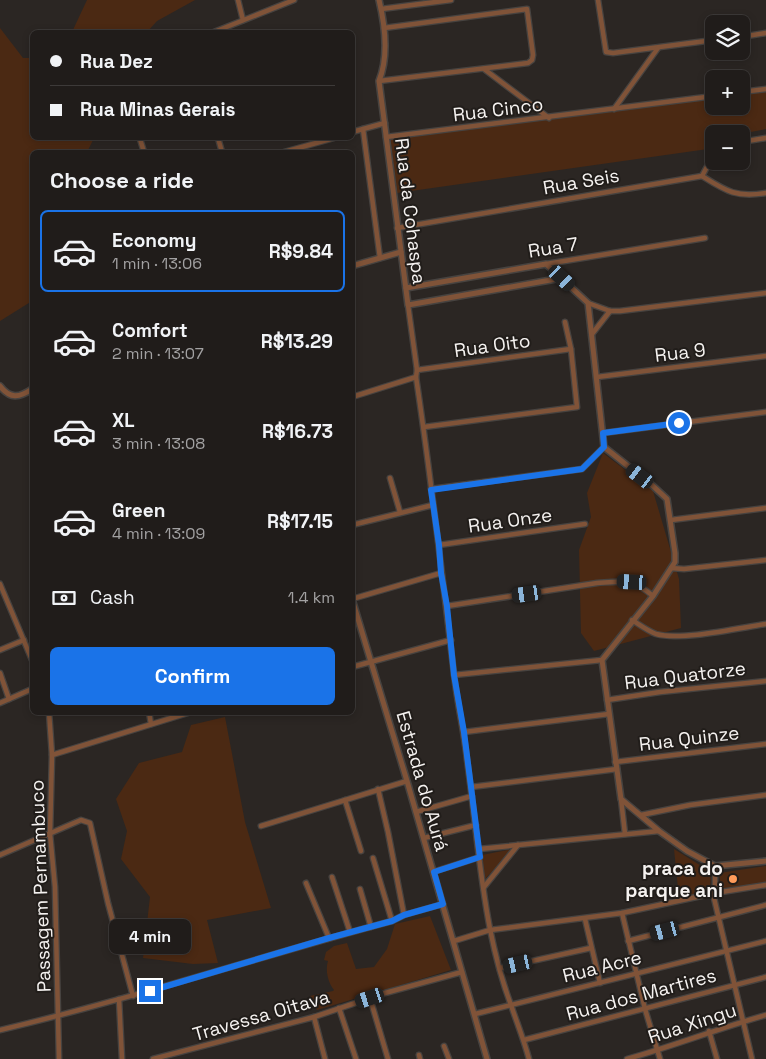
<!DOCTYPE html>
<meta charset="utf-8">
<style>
body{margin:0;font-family:"Space Grotesk",sans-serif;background:#282523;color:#f1f3f6;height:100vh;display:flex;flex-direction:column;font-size:19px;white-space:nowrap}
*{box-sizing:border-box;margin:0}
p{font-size:16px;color:#a2a1a2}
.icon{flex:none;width:28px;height:28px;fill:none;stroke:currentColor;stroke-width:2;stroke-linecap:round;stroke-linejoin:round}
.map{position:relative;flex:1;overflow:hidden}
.sheet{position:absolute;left:30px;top:150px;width:325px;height:565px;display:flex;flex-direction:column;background:#201c1a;border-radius:8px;box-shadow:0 2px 8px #0003,0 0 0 1px #3d3a39}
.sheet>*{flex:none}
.guide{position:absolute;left:30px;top:30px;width:325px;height:110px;border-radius:8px;box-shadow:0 2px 8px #0003,0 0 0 1px #3d3a39;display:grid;align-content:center;height:110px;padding:0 20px;background:#201c1a}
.controls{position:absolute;left:705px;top:15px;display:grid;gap:10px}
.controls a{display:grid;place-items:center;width:45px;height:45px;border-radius:8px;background:#201c1a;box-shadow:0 2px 8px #0003,0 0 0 1px #3d3a39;font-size:25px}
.end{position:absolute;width:22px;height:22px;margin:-11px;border:6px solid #1a73e8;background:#fff;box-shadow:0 0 0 2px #fff}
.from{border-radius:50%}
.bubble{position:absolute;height:35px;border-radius:8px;background:#201c1a;box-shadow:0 2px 8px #0003,0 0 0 1px #3d3a39;font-size:16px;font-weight:600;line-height:35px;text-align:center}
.car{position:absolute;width:15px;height:30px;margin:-15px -8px;border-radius:6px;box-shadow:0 0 4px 1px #0007;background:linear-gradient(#222 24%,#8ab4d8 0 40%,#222 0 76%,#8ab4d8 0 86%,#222 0)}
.guide b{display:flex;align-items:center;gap:18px;height:48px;font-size:19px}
.guide b+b{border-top:1px solid #3d3a39}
.guide i{width:12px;height:12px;background:#f1f3f6}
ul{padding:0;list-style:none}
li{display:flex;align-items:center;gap:15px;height:82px;margin:0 10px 8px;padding:0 10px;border:2px solid transparent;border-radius:8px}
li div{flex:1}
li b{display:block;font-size:19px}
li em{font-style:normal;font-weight:600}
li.current{border-color:#1a73e8}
li>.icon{width:45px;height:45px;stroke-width:1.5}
h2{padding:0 20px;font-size:22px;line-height:60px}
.pay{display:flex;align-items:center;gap:12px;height:55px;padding:0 20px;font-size:19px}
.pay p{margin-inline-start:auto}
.primary-button{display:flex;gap:10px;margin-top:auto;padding:10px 20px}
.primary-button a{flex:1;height:58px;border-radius:8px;background:#1a73e8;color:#fff;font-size:20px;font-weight:600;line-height:58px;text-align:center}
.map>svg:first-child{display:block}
.green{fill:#4b2913}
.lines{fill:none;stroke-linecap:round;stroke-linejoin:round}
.minor-casing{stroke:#474340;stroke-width:7}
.tertiary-casing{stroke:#474340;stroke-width:8}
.minor{stroke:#805338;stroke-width:4.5}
.tertiary{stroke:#805338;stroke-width:5}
.route{stroke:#1a73e8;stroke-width:6}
.poi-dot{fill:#ff9b5a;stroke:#211d1a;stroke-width:2}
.labels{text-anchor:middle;stroke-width:4;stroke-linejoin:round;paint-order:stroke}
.street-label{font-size:19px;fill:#f5f2f0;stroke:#211d1a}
.poi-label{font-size:19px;font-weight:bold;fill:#f5f2f0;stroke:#211d1a;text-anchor:end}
</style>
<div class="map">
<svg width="766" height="1059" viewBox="0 0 766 1059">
<rect width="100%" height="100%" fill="#2b2623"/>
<g class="green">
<path d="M87,0H195L157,21L147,32H72Z"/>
<path d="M0,28L23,58H32V138H94L87,152H32V301L0,321Z"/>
<path d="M766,92V129L740,134H714V145L708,149L397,193L390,135L714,98V106H741V94Z"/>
<path d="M603,453L653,491L679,579L681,628L594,651L581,633L579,550L591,517L587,493Z"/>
<path d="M225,717L245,822L271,908L207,920L218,963L193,964L143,958L150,897L121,859L127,831L116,799L139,763L182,752L191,725Z"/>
<path d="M513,849L485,879L482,855Z"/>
<path d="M674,849L711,872L710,893L679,898Z"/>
<path d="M766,866V882L724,889L721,887L719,873Z"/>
<path d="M430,916L451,970L317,1010L310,996L333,991L334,990C328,983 325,970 328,961L324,960L326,952L334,946L347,943L356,969L374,967L387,949L395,924Z"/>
</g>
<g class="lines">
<defs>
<g id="minor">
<path d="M238,0L243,20"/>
<path d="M598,0L606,52L613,53L714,40"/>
<path d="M381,9L451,0"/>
<path d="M214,32L294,0"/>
<path d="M741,37L766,33"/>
<path d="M484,69L549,118"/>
<path d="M379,81L528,63L532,60L533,55L527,9L384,28"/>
<path d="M741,92L766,89"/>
<path d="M614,109L658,48"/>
<path d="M363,129L380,258"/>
<path d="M352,132L385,123"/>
<path d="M386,137L714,96"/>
<path d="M218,138L222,152"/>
<path d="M140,139L144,152"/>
<path d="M741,142L766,138"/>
<path d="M284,152L334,138"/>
<path d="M702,176L714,154"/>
<path d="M397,228L702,176C726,191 736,198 766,193"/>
<path d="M546,264L705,238"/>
<path d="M588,303L610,311H620L766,293"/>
<path d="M408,305L417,370L416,377C431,476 442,575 454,674C457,703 464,731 467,760C475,816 479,873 490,929C495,954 502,981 511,1005C517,1023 524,1040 529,1059"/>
<path d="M592,334L610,311"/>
<path d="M417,370L571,349"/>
<path d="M597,377L766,356"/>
<path d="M352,397L416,377"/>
<path d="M424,427L577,407L571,349L565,322"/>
<path d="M603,433L766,412"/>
<path d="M390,478L400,512"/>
<path d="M431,489L582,469L604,447"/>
<path d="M671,520L766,508"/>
<path d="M352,525L433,505"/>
<path d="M439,545L585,524"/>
<path d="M671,568L684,569L766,560"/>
<path d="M0,584L32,660"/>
<path d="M352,599L441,573"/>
<path d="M447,606L597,583C623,581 632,578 653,596"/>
<path d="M632,620C640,625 648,631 656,634C681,641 739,628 766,624"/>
<path d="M0,650L24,640"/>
<path d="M352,667L451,640"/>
<path d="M0,673L9,699"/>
<path d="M454,675L602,660"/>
<path d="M607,700L660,692L766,681"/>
<path d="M0,703L32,689"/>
<path d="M49,712L52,755L50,834L55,887L59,1059"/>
<path d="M149,712L151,724"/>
<path d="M464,732L609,714"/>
<path d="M52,755L191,712"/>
<path d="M615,762L766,744"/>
<path d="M471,787L617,769"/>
<path d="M378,789L388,832L404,915"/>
<path d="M621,799L625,834"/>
<path d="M345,800L361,851"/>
<path d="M416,812L472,796"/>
<path d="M641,815L690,805L766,795"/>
<path d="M261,826L407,781"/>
<path d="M424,838L476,825"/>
<path d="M479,849L659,831"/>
<path d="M0,855L81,820L90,823L108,903L133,996"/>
<path d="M373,858L392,921"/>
<path d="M715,866V893L714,898L752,1059"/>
<path d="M433,872L480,857"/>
<path d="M332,877L350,932"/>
<path d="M306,883L329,938"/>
<path d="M484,887L518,845"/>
<path d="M360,889L371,927"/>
<path d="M622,913L645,1009L660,1059"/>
<path d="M585,919L600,983"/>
<path d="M454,941L490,930L622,913L715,893L766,885"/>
<path d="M628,941L766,905"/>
<path d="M500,968L591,948"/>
<path d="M370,998L388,1059"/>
<path d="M119,999L122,1059"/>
<path d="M339,1008L356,1059"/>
<path d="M475,1014L766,941"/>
<path d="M314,1017L325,1059"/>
<path d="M0,1030C132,999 261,956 392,921L404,915L443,904"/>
<path d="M709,1031L717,1059"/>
<path d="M524,1040L766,977"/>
<path d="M444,1046L449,1059"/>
<path d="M419,1055L420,1059"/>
<path d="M153,1059L314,1017L385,993L462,972"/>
<path d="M627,1059C674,1046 719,1028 766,1015"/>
</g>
<g id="tertiary">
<path d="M379,0C385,25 389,56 379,81L408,305L562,278"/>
<path d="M352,266L401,252"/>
<path d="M406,288L546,264L588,303L604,447L653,486L667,499L675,553V562L653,596L602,660L621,799L659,831L687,851L715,866L766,861"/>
<path d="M0,386C10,399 19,398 32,389"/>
<path d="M352,599L407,781L487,1059"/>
</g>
</defs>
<use href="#minor" class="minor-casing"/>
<use href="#tertiary" class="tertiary-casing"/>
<use href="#minor" class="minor"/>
<use href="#tertiary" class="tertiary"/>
</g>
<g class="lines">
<path class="route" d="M150,991L329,938L392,921L404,915L443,904L434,872L480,857L464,732L454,675L447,606L441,573L439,545L431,490L582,469L604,447L603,433L679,423"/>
</g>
<circle class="poi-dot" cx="733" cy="879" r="5"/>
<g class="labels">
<g class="street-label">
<text transform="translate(498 109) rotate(-7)" y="7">Rua Cinco</text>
<text transform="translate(581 181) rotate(-10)" y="7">Rua Seis</text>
<text transform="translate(411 211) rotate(83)" y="7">Rua da Cohaspa</text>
<text transform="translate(553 247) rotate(-9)" y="7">Rua 7</text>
<text transform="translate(492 345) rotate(-8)" y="7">Rua Oito</text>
<text transform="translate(680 352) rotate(-7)" y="7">Rua 9</text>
<text transform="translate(510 520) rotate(-8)" y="7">Rua Onze</text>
<text transform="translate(685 675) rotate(-7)" y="7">Rua Quatorze</text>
<text transform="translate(689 738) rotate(-7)" y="7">Rua Quinze</text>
<text transform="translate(423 781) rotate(74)" y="7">Estrada do Aurá</text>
<text transform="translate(40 886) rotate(-92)" y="7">Passagem Pernambuco</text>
<text transform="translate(602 966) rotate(-14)" y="7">Rua Acre</text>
<text transform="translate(641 994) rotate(-15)" y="7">Rua dos Martires</text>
<text transform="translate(261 1015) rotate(-16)" y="7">Travessa Oitava</text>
<text transform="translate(692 1023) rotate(-18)" y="7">Rua Xingu</text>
</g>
<g class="poi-label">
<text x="723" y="875">praca do<tspan x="723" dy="22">parque ani</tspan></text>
</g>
</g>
</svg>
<div class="controls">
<a><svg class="icon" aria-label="layers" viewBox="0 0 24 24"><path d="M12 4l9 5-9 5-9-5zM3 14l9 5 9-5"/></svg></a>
<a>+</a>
<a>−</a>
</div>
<i class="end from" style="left:679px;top:423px"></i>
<i class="end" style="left:150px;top:991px"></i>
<div class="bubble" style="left:109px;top:919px;width:82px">4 min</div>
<i class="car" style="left:562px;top:278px;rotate:133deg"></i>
<i class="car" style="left:640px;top:476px;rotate:307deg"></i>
<i class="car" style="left:632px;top:582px;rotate:273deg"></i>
<i class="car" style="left:527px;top:594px;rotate:262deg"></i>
<i class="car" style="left:665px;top:931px;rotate:255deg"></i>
<i class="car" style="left:518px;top:964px;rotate:257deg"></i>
<i class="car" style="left:370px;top:998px;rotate:252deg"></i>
<div class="guide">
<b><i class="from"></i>Rua Dez</b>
<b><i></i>Rua Minas Gerais</b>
</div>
<section class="sheet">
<h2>Choose a ride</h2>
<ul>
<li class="current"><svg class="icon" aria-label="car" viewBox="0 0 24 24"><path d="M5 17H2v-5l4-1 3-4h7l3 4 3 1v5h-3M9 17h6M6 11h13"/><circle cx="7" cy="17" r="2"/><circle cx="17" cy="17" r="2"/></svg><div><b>Economy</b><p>1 min · 13:06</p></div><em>R$9.84</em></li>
<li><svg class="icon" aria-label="car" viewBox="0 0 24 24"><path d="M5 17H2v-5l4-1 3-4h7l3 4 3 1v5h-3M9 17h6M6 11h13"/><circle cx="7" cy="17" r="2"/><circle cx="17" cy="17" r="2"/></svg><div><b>Comfort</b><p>2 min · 13:07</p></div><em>R$13.29</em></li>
<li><svg class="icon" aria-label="car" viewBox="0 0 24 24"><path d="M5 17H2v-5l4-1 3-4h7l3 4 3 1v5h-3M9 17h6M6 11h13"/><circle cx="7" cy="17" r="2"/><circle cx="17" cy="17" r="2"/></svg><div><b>XL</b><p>3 min · 13:08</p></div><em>R$16.73</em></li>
<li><svg class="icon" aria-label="car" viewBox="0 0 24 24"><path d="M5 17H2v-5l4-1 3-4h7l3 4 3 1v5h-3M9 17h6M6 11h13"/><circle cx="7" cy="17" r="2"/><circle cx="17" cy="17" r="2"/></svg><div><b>Green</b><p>4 min · 13:09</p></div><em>R$17.15</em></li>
</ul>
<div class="pay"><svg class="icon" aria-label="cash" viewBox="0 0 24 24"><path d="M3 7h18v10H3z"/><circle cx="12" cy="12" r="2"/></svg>Cash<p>1.4 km</p></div>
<div class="primary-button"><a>Confirm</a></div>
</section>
</div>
